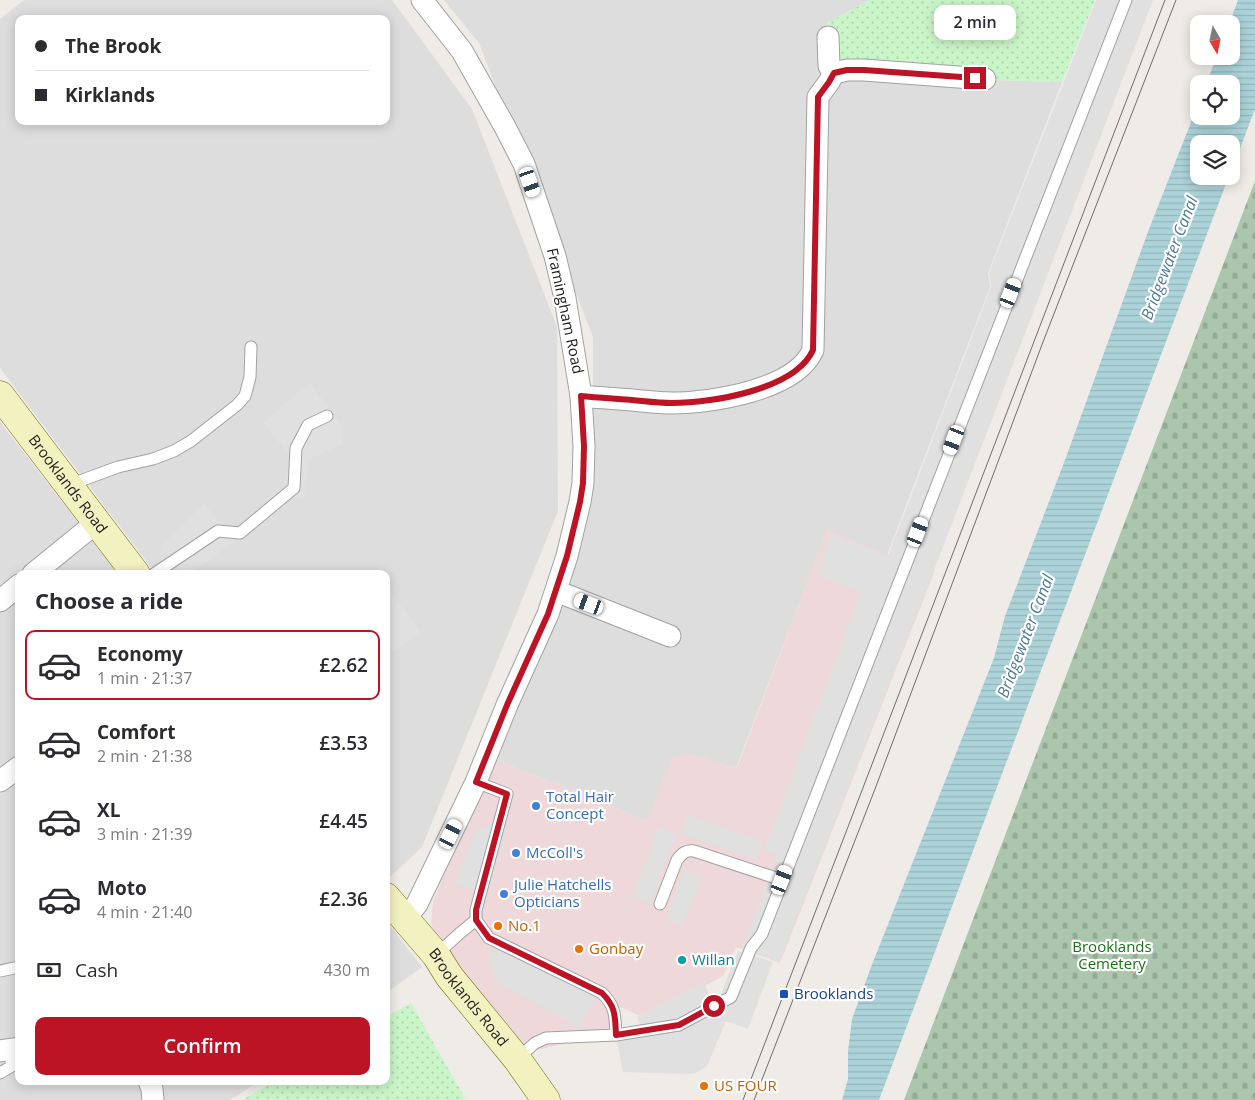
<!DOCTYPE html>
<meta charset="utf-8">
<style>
body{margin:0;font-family:"Open Sans",sans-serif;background:#f2f2f3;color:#2b2b33;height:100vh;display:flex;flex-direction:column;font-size:19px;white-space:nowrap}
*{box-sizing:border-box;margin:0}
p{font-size:16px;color:#7c7c81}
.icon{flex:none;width:28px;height:28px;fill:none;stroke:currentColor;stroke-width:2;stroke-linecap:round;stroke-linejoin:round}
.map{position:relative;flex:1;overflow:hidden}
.sheet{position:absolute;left:15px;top:570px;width:375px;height:515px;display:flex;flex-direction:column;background:#fff;border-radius:10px;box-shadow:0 2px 12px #0003}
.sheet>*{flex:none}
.top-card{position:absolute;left:15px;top:15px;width:375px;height:110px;border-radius:10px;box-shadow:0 2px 12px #0003;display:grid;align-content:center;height:110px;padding:0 20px;background:#fff}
.needle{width:32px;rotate:171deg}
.buttons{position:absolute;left:1190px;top:15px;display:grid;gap:10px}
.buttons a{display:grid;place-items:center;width:50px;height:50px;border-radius:10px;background:#fff;box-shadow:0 2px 12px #0003;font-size:25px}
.end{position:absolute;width:22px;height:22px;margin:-11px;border:6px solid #bc1325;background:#fff;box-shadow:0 0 0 2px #fff}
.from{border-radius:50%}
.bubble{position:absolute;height:35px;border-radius:10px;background:#fff;box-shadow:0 2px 12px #0003;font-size:16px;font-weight:600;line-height:35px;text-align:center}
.car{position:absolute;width:15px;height:30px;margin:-15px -8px;border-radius:6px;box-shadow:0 0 4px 1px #0007;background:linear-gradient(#fff 24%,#345 0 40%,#fff 0 76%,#345 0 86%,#fff 0)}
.top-card b{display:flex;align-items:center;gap:18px;height:48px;font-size:19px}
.top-card b+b{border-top:1px solid #e1e1e2}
.top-card i{width:12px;height:12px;background:#2b2b33}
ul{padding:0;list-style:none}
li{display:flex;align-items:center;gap:15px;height:70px;margin:0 10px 8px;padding:0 10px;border:2px solid transparent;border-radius:10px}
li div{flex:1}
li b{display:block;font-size:19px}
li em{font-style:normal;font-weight:600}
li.active{border-color:#bc1325}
li>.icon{width:45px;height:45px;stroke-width:1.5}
h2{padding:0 20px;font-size:22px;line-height:60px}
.pay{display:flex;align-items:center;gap:12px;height:55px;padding:0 20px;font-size:19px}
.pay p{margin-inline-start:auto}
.button{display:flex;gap:10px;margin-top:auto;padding:10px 20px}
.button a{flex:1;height:58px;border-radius:10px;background:#bc1325;color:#fff;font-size:20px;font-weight:600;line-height:58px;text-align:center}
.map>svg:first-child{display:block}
.residential{fill:#dedddd;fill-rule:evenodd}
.commercial{fill:#eed8da}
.cemetery{fill:url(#cemetery-stones)}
.park{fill:url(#park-dots)}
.parking{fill:#e0e0e0}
.water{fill:url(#water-rules)}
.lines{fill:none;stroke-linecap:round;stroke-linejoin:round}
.lane-casing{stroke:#a1a1a1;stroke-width:13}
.street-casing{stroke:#a1a1a1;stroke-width:23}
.secondary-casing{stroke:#6e6e10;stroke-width:29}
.lane{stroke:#fff;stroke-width:11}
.street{stroke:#fff;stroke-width:21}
.secondary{stroke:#f4f1c1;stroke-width:28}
.tram{stroke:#6e6e6e;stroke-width:1}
.route{stroke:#bc1325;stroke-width:6}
.shop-dot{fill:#3f7fe0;stroke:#fff;stroke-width:2}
.food-dot{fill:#e8710a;stroke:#fff;stroke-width:2}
.culture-dot{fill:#0f9aa8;stroke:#fff;stroke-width:2}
.transit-dot{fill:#1a4fb4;stroke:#fff;stroke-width:2}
.labels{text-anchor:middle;stroke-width:4.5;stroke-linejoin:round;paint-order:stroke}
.street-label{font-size:15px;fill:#202020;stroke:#fff}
.shop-label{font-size:15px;fill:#366cbe;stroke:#fff;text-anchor:start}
.food-label{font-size:15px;fill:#c56008;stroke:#fff;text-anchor:start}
.park-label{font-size:15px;fill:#197516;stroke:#fff}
.culture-label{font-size:15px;fill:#0d838f;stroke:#fff;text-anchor:start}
.transit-label{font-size:15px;fill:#164399;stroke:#fff;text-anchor:start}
.water-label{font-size:16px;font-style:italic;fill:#4e7b98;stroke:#fff}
</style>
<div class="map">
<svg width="1255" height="1100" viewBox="0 0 1255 1100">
<defs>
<pattern id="cemetery-stones" width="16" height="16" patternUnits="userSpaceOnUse" patternTransform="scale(1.25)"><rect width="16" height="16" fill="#abc6ac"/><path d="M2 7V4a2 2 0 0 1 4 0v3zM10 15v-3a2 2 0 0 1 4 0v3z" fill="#93aa94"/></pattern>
<pattern id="park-dots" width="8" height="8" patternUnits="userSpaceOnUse" patternTransform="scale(1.25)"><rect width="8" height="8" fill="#caf5c9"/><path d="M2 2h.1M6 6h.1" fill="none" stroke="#add2ac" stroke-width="1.8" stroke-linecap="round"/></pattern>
<pattern id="water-rules" width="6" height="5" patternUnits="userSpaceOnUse" patternTransform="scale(1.25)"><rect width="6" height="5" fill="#acd3d9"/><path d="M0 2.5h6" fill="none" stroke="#94b5ba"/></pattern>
</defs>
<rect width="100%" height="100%" fill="#efece7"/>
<g class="residential">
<path d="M24,0H392L472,109L557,327L558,511L422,847L388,879L386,877V574H156L0,368V19ZM19,19H386V121H19Z"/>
<path d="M444,0H869L824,25L995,80L1062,82L988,273L990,287L887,555L827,531L736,768L687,753L647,821L492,758L593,439V337L479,43Z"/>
<path d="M0,422L118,574H19V1081H260L230,1100H0Z"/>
<path d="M386,921L422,967L386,993Z"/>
</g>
<path class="commercial" d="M827,530L934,573L780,963L736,947L723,976L645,1018L620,1007L607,1032L530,1052L436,937L431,923L433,902L492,758L647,821L671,759L687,753L737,768Z"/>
<path class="cemetery" d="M1255,181V1100H904Z"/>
<g class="park">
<path d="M869,0H1095L1062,82L995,80L836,69L828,33L824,25Z"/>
<path d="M411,1003L466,1100H242L275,1081H386V1017Z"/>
</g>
<g class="parking">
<path d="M1096,0H1153L933,573L779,962L742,949L777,855L764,850L861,592L816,575L831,534L888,556L991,287L989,273Z"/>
<path d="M310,382L341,425L342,444L308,460L306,497L297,500L284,482L288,472V453L263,423Z"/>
<path d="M204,503L235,541L189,574H184L160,547Z"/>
<path d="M386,585L421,632L394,652L386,642Z"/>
<path d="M687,815L763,842L756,860L681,833Z"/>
<path d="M488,824L507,830L488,894L455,884L475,831Z"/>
<path d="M659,827L677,834L650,904L632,897Z"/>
<path d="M684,870L702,877L683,926L666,919Z"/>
<path d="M497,940L597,994L579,1027L494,981L488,957Z"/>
<path d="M738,951L773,962L748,1029L726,1021L707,1066L696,1073L690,1074L623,1072L616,1037L644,1032L637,1017L704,982L711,999L721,994Z"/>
</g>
<path class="water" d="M1238,0H1255V109L1231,172V144H1199V176H1229L1042,668L879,1100H842L848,1079V1051L852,1019L871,967L994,658L1005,616L1065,460L1149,229L1199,102V116H1231V84H1206L1217,56H1231V24H1229Z"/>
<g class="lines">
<defs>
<g id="lane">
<path d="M69,485L118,467L153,459L174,451L191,441L237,405L245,396L250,377L251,347"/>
<path d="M154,574L218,531L240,533L294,488L296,448L308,425L327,416"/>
<path d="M476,782L507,794L476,910V920L489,938L602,993C616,1007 615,1016 616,1035"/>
<path d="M660,904L677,860C682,853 686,850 694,851L782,880"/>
<path d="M436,955L460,933L476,920"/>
<path d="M0,971L19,967"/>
<path d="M517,1059L535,1043L546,1038L616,1035L679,1025L731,997L751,948L762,934L1126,0"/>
<path d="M0,1073L12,1066L9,1050"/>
</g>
<g id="street">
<path d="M828,37L829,66L834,73"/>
<path d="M581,396C601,398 621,399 642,401C652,402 662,403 672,403C711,403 796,390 813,350L818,97L829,82L834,73L847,70H864L985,79"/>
<path d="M33,574L97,522"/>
<path d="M556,591L670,636"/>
<path d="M0,601L19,585"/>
<path d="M0,781L19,767"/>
<path d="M405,919L417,904L476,782L507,705L548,614L567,556L580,502L583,483L584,446L581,396L565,298L555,256L524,164L505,127L462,51L422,0"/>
<path d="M0,1051L19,1048"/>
<path d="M149,1081L152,1089L153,1100"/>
</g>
<g id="secondary">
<path id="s1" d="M0,395L136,574"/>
<path id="s2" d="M386,897L436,955L449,976L517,1059L546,1100"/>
</g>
</defs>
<use href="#lane" class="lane-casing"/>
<use href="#street" class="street-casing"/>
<use href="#secondary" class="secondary-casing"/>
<use href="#lane" class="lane"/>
<use href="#street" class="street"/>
<use href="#secondary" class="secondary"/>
<g class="tram">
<path d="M743,1100C884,734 1024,367 1165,0"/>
<path d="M754,1100L875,789L1043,342L1176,0"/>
</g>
</g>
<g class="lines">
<path class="route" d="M714,1006L679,1025L616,1035C615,1016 616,1007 602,993L489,938L476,920V910L507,794L476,782L507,705L548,614L567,556L580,502L583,483L584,446L581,396C601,398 621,399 642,401C652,402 662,403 672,403C711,403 795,390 813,350L818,97L829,82L834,73L847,70H864L975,78"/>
</g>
<g class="shop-dot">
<circle cx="536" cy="806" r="5"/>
<circle cx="516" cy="853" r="5"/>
<circle cx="504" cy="894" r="5"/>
</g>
<g class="food-dot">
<circle cx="498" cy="926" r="5"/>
<circle cx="579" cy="949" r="5"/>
<circle cx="704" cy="1086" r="5"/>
</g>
<circle class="culture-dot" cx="682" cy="960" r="5"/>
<rect class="transit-dot" x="779" y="989" width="10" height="10" rx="2.5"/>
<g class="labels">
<g class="street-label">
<text transform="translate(565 311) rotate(78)" y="5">Framingham Road</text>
<text dy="5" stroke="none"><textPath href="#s1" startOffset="112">Brooklands Road</textPath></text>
<text dy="5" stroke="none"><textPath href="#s2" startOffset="130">Brooklands Road</textPath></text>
</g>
<g class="shop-label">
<text x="546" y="802">Total Hair<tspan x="546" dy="17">Concept</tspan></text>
<text x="526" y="858">McColl's</text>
<text x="514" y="890">Julie Hatchells<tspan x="514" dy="17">Opticians</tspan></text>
</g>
<g class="food-label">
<text x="508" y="931">No.1</text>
<text x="589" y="954">Gonbay</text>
<text x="714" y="1091">US FOUR</text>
</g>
<g class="park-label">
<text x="1112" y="952">Brooklands<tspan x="1112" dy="17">Cemetery</tspan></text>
</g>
<g class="culture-label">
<text x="692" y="965">Willan</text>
</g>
<g class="transit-label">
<text x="794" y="999">Brooklands</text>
</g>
<g class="water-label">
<text transform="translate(1169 258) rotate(-69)" y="6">Bridgewater Canal</text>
<text transform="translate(1025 636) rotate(-69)" y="6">Bridgewater Canal</text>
</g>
</g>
</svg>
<div class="buttons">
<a><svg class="needle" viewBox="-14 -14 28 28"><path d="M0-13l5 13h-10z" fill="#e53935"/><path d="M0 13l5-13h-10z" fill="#7c7c81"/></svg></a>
<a><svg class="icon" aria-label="locate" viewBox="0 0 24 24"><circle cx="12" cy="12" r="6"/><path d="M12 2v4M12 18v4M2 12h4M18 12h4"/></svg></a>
<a><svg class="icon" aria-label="layers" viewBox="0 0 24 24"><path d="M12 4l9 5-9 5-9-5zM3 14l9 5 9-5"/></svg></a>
</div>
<i class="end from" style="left:714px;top:1006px"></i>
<i class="end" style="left:975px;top:78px"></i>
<div class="bubble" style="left:934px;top:5px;width:82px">2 min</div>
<i class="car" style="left:530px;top:182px;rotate:161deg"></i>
<i class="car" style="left:1011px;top:293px;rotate:21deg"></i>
<i class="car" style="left:954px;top:440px;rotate:201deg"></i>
<i class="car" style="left:918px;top:532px;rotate:21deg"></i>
<i class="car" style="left:589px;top:604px;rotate:291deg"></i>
<i class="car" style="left:451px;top:834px;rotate:26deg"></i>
<i class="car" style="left:782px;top:880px;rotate:21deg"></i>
<div class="top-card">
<b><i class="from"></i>The Brook</b>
<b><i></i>Kirklands</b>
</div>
<section class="sheet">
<h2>Choose a ride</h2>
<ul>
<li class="active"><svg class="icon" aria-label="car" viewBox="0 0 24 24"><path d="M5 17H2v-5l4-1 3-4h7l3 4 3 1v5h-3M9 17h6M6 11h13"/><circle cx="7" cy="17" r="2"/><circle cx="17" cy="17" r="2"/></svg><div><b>Economy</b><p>1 min · 21:37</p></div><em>£2.62</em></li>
<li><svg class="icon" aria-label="car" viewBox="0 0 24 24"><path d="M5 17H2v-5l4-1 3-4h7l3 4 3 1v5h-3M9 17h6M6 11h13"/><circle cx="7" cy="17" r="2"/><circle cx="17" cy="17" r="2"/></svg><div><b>Comfort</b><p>2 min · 21:38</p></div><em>£3.53</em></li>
<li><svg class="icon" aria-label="car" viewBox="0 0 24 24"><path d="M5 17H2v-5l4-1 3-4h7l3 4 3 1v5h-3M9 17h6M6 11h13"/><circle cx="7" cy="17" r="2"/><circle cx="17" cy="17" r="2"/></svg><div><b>XL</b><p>3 min · 21:39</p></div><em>£4.45</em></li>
<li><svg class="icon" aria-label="car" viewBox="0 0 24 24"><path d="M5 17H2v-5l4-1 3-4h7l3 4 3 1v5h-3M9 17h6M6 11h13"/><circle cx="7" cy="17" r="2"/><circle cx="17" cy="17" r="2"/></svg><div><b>Moto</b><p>4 min · 21:40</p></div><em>£2.36</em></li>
</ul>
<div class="pay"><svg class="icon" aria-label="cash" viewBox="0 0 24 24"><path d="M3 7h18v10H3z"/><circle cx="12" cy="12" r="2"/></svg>Cash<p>430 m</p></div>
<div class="button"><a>Confirm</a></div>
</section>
</div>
